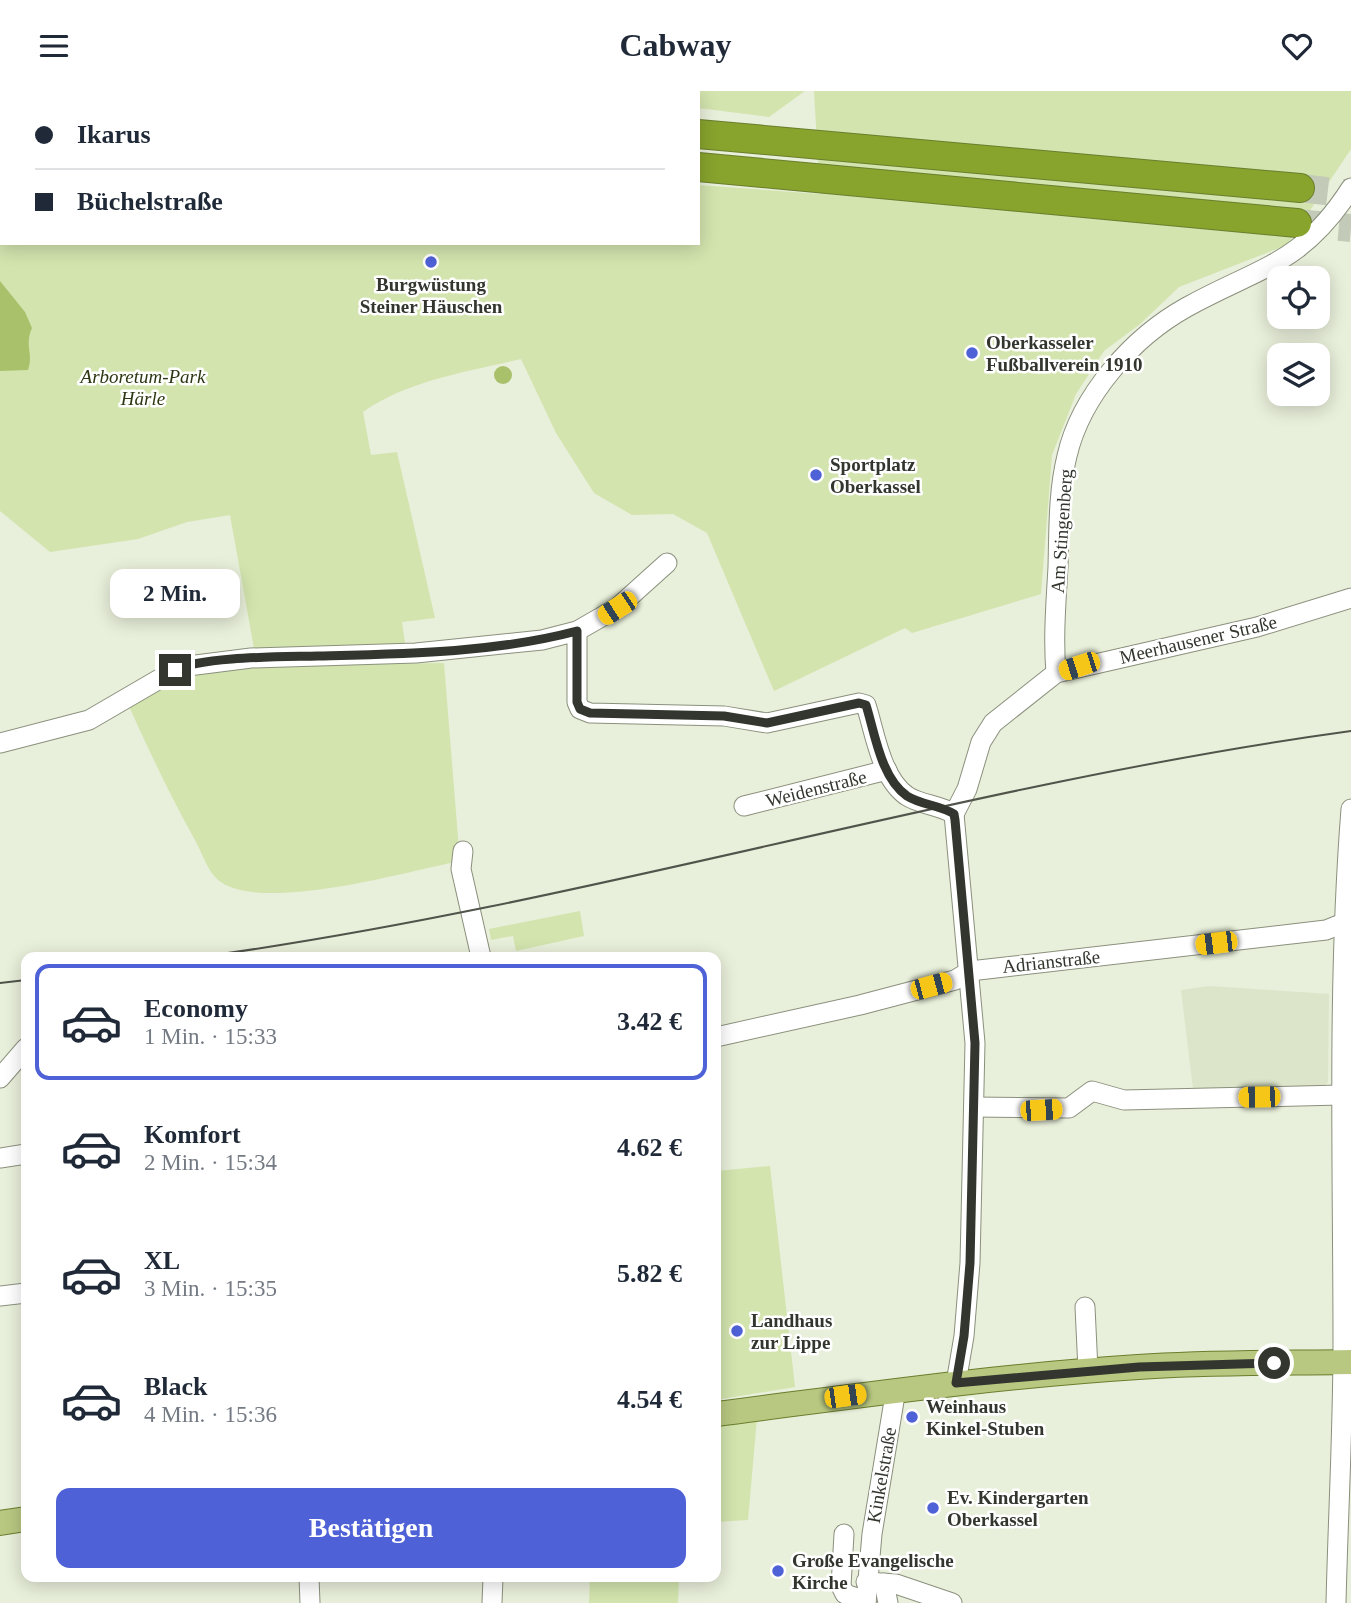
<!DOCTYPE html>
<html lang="de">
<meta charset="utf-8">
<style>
body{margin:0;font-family:"Times New Roman",serif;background:#f6f6f7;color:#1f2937;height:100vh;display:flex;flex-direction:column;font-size:26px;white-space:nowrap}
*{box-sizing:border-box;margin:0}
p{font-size:23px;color:#747a83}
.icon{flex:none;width:38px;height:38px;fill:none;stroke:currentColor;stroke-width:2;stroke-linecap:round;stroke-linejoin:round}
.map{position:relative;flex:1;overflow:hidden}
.side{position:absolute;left:21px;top:861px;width:700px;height:630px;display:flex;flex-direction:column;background:#fff;border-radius:14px;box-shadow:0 4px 18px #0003}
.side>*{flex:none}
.banner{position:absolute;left:0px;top:0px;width:700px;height:154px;box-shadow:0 4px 18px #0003;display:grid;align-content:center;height:154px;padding:0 35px;background:#fff}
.buttons{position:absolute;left:1267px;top:175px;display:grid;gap:14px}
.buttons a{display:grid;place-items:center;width:63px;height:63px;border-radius:14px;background:#fff;box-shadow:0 4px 18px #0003;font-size:35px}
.end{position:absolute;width:32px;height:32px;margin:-16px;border:9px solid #33362e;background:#fff;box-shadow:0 0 0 4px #fff}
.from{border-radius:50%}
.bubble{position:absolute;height:49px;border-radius:14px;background:#fff;box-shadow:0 4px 18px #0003;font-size:23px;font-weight:600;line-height:49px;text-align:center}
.car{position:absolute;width:21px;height:42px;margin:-21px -10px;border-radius:9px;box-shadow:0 0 5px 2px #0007;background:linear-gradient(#f5c518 24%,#345 0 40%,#f5c518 0 76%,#345 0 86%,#f5c518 0)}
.banner b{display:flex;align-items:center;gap:24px;height:66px;font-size:26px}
.banner b+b{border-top:2px solid #e0e1e3}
.banner i{width:18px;height:18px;background:#1f2937}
ul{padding:12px 0 0;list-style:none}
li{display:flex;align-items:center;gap:21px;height:116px;margin:0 14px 10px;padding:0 21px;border:4px solid transparent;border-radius:14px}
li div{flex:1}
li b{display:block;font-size:26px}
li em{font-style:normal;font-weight:600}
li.on{border-color:#4e61d6}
li>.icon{width:63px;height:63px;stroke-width:1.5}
.action{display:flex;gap:14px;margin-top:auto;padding:14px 35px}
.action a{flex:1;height:80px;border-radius:14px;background:#4e61d6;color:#fff;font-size:28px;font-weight:600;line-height:80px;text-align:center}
header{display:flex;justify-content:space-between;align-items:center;height:91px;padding:0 35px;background:#fff;font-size:32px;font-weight:600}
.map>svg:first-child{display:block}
.built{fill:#dce5ca}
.green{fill:#d3e4ae}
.water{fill:#a9c16b}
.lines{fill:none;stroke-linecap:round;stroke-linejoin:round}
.highway-tunnel{stroke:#c4cab8;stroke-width:28;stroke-dasharray:28 14;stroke-linecap:butt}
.minor-casing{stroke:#8a907d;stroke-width:21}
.major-casing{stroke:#6a7e2d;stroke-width:26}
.highway-casing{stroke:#6a7e2d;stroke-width:30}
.minor{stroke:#fff;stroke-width:19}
.major{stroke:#b8c881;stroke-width:24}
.highway{stroke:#88a42d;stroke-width:28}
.tram{stroke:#50544a;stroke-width:2}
.route{stroke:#33362e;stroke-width:9}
.poi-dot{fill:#4e61d6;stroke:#fff;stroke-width:2.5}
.labels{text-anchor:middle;stroke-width:5;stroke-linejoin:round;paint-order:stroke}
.poi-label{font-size:19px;font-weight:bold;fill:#33362e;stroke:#fff;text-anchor:start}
.park-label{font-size:19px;font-style:italic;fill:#2e3713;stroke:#fff}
.street-label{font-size:19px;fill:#33362e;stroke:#fff}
</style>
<header><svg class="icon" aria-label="menu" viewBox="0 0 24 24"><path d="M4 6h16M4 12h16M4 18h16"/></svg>Cabway<svg class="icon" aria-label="heart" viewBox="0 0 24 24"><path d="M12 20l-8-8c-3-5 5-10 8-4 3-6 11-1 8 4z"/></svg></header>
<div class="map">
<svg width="1351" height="1512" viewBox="0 0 1351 1512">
<rect width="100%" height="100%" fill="#e8efda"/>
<path class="built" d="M1209,895L1329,903L1328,991L1323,996L1193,998L1181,899Z"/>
<g class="green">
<path d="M314,0H805L769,26L698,17V2Z"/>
<path d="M814,0H1351V58L1287,154L1179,196L1140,233L1104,260L1076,303L1052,364L1041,503L912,542L905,537L774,600L707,442L673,423L632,424L594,402L556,342L521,268C468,281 409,289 363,321L371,364L397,361L435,527L402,531L406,559L255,563L230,424L187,431L138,448L50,461L0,420V66L2,152H698V94L820,103Z"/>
<path d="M444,572L459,759L455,771C405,781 256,824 217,788C208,780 202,762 196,751C171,706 149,660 128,613L187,580L254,575Z"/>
<path d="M580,820L584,845L516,860L513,845L491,849L489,838Z"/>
<path d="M770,1075L795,1296L716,1309V1080Z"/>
<path d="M757,1327L748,1429L716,1431V1332Z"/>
<path d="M590,1486H679L678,1512H589Z"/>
</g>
<g class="water">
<path d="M0,190L25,221L32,237C24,255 34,263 28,279L0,280Z"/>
<circle cx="503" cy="284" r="9"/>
</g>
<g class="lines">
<g class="highway-tunnel">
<path d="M1300,97L1351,103"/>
<path d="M1297,132L1351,137"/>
</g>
<defs>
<g id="minor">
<path d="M577,540L617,517L667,472"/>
<path d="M1056,582C1053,547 1056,512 1058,476C1059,440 1058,401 1067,365C1081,304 1133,246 1187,216C1259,176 1302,174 1351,97"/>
<path d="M0,652L89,629L180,576L251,567L416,562L542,549L577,540V611L580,618L590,622L724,625L767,632L859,612L866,614C875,642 881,687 907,705C921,714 940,714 954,723"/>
<path d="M744,715L887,679"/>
<path d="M954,723L975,952L970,1172L964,1245L956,1292"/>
<path d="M954,723L967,698L981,651L993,632L1056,582L1257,536L1351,507"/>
<path d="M463,760L461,778L481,866"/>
<path d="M716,946L860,914L955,889L970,880L1326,839L1351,829"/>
<path d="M0,987L26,957"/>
<path d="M974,1016L1069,1017L1092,1000L1124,1009L1341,1004"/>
<path d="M0,1067L26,1063"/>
<path d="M0,1205L26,1202"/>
<path d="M1085,1216L1088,1279"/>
<path d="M844,1443L841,1495L845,1503L866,1510"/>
<path d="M309,1486L310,1512"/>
<path d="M866,1491L896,1493L952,1512"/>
<path d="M884,1492L888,1512"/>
<path d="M492,1512L493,1486"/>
<path d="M866,1512L872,1443L896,1298"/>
<path d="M1336,1512C1338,1426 1343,1339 1343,1253C1343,1074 1337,896 1351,718"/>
</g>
<g id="major">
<path d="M716,1323C857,1305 996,1285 1138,1276C1209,1271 1280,1272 1351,1271"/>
<path d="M0,1432L26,1428"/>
</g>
<g id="highway">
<path d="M0,16H2"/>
<path d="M698,43L1300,97"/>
<path d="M0,52H2"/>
<path d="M698,76L1297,132"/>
</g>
</defs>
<use href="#minor" class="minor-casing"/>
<use href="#major" class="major-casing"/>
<use href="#highway" class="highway-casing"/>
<use href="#minor" class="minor"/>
<use href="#major" class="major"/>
<use href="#highway" class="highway"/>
<g class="tram">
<path d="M200,866C588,813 963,693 1351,640"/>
<path d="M0,892L26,889"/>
</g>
</g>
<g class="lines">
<path class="route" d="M175,579C203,565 284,566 318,565C404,563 494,562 577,540V611L580,618L590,622L724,625L767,632L859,612L866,614C875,643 881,687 907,705C921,714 940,714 954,723L955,729L975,952L970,1172L964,1245L956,1292L1139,1276L1274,1272"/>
</g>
<g class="poi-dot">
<circle cx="431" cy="171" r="7"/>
<circle cx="972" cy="262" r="7"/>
<circle cx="816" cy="384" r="7"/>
<circle cx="737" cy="1240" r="7"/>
<circle cx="912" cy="1326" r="7"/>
<circle cx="933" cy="1417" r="7"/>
<circle cx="778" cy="1480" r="7"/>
</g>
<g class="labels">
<g class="poi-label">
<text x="431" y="200" text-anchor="middle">Burgwüstung<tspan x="431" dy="22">Steiner Häuschen</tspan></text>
<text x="986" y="258">Oberkasseler<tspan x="986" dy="22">Fußballverein 1910</tspan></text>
<text x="830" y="380">Sportplatz<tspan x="830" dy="22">Oberkassel</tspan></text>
<text x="751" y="1236">Landhaus<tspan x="751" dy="22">zur Lippe</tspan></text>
<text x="926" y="1322">Weinhaus<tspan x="926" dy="22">Kinkel-Stuben</tspan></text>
<text x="947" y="1413">Ev. Kindergarten<tspan x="947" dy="22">Oberkassel</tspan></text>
<text x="792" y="1476">Große Evangelische<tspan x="792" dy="22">Kirche</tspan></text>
</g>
<g class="park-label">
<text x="143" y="292">Arboretum-Park<tspan x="143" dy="22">Härle</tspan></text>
</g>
<g class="street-label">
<text transform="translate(1061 440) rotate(-86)" y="7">Am Stingenberg</text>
<text transform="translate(1198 548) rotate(-13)" y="7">Meerhausener Straße</text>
<text transform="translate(816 697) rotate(-14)" y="7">Weidenstraße</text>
<text transform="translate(1051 870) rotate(-6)" y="7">Adrianstraße</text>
<text transform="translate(881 1384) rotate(-80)" y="7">Kinkelstraße</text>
</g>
</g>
</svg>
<div class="buttons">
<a><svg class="icon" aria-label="locate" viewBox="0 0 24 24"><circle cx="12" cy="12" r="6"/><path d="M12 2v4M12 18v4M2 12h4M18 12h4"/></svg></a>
<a><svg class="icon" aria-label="layers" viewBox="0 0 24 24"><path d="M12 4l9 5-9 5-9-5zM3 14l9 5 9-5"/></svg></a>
</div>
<i class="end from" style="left:1274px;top:1272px"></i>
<i class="end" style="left:175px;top:579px"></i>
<div class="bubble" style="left:110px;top:478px;width:130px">2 Min.</div>
<i class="car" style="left:617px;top:517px;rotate:237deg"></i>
<i class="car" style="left:1079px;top:575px;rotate:252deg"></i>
<i class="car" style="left:1216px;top:852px;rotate:263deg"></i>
<i class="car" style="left:931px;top:895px;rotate:75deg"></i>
<i class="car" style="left:1259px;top:1006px;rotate:269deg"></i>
<i class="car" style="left:1041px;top:1019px;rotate:87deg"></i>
<i class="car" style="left:845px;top:1305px;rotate:82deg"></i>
<div class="banner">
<b><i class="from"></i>Ikarus</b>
<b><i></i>Büchelstraße</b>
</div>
<section class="side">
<ul>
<li class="on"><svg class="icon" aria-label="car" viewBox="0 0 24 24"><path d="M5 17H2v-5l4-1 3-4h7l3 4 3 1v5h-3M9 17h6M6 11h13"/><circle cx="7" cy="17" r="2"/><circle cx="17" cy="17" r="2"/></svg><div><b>Economy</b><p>1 Min. · 15:33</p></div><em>3.42 €</em></li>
<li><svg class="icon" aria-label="car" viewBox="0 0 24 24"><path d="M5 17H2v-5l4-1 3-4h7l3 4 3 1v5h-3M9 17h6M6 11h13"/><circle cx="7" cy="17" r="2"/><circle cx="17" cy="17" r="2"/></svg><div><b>Komfort</b><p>2 Min. · 15:34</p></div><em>4.62 €</em></li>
<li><svg class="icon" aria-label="car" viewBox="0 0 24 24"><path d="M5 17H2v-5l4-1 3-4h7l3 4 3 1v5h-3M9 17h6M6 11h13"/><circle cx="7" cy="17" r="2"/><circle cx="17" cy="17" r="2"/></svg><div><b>XL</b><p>3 Min. · 15:35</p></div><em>5.82 €</em></li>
<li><svg class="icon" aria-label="car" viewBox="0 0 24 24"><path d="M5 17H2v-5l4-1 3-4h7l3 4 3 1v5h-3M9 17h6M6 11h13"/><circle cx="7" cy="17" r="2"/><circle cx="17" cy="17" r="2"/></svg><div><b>Black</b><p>4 Min. · 15:36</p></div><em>4.54 €</em></li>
</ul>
<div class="action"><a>Bestätigen</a></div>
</section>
</div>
